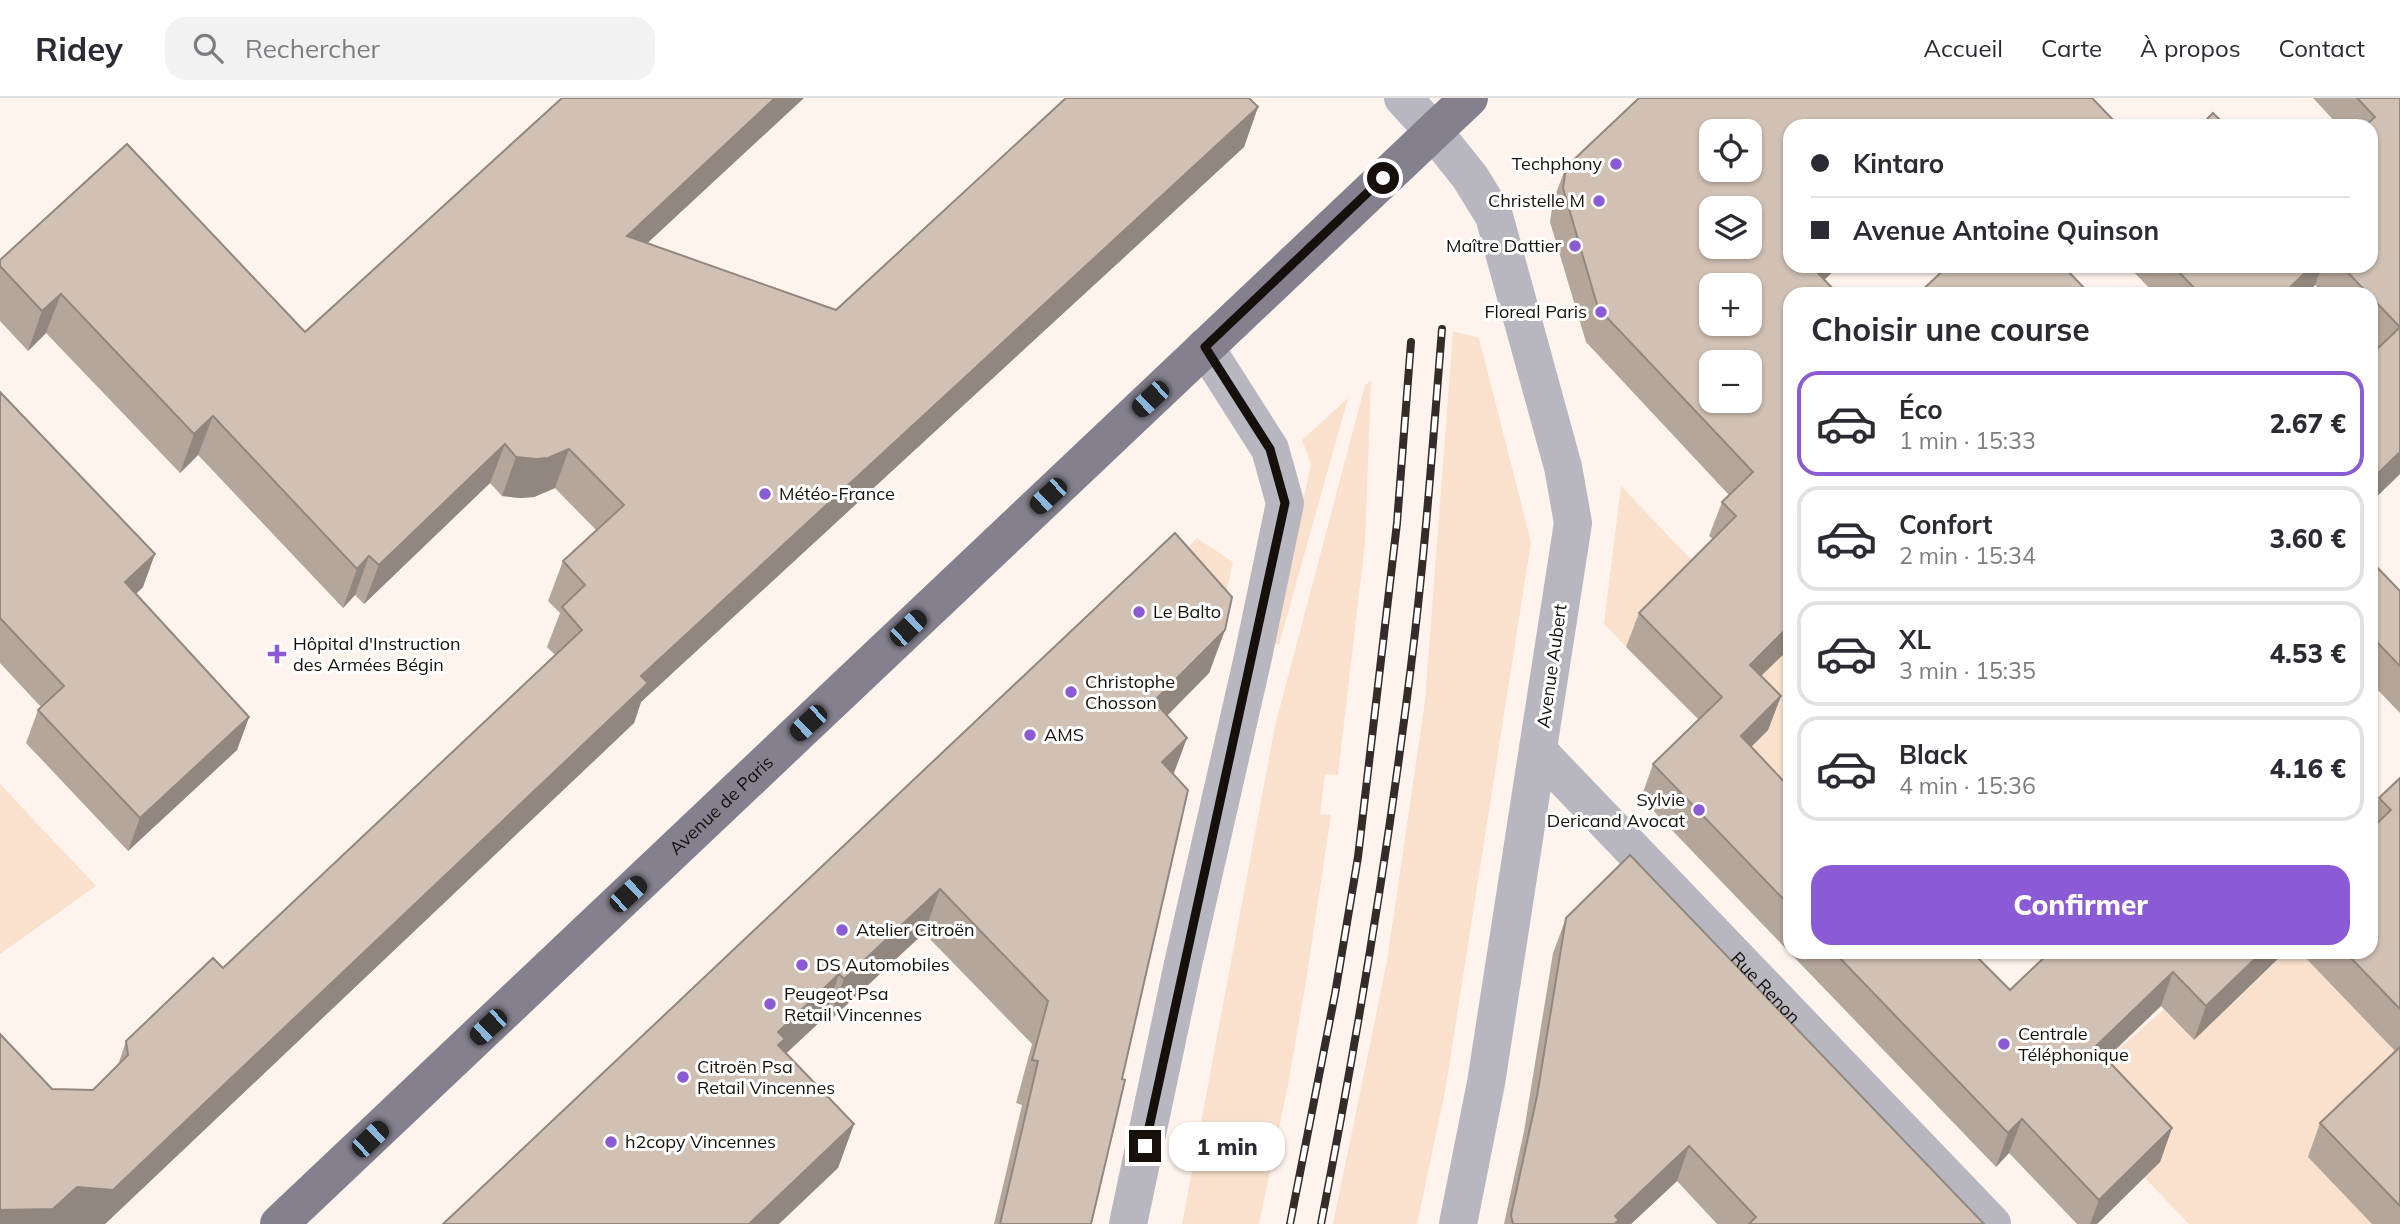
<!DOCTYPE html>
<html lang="fr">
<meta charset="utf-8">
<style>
body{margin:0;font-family:Mulish,sans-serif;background:#f2f2f3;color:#2b2b33;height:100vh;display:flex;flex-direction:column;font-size:26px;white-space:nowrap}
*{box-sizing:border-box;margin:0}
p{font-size:23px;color:#7c7c81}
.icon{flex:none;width:38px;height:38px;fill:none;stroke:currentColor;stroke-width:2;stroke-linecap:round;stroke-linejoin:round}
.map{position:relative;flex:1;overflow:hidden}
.panel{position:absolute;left:1783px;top:189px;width:595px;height:672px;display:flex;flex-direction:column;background:#fff;border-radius:21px;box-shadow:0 2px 5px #0004}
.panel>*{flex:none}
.guide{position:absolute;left:1783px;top:21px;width:595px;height:154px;border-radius:21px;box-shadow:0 2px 5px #0004;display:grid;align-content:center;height:154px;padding:0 28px;background:#fff}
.tools{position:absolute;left:1699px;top:21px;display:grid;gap:14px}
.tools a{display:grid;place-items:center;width:63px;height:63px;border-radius:14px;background:#fff;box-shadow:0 2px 5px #0004;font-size:35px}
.end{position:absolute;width:32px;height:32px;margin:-16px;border:9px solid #16100c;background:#fff;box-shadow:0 0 0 4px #fff}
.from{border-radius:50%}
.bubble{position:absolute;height:49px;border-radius:21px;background:#fff;box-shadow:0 2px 5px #0004;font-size:23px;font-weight:800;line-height:49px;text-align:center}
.car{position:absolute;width:21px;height:42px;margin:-21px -10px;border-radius:9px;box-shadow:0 0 5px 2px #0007;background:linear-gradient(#222 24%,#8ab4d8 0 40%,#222 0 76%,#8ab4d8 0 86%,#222 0)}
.guide b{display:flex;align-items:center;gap:24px;height:66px;font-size:26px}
.guide b+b{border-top:2px solid #e1e1e2}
.guide i{width:18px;height:18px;background:#2b2b33}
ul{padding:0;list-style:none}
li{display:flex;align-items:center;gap:21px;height:105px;margin:0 14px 10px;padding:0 14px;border:4px solid #e1e1e2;border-radius:21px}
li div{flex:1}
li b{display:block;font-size:26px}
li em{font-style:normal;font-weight:800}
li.on{border-color:#8a5bd4}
li>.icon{width:63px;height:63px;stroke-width:1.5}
h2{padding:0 28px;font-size:32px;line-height:84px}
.primary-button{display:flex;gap:14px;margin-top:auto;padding:14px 28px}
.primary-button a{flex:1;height:80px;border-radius:21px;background:#8a5bd4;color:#fff;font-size:28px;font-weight:800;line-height:80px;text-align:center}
header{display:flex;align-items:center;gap:42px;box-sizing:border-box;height:98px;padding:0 35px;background:#fff;border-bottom:2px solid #e1e1e2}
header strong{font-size:33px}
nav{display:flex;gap:38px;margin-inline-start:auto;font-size:24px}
.search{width:490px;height:63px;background:#f2f2f3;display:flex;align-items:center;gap:18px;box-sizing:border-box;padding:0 24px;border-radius:21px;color:#7c7c81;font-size:26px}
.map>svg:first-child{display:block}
.green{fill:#fae1ce}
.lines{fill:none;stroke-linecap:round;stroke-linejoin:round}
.minor{stroke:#b8b6be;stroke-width:38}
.major{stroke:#84808e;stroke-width:38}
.rail-casing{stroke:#332c28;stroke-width:8}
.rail{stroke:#fff;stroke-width:5;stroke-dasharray:16;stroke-linecap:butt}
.wall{fill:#b4a69b}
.shaded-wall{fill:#92877e}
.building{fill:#d1c1b4;stroke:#92877e;stroke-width:2;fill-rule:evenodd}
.route{stroke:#16100c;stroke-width:9}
.poi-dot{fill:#8a5bd4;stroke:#fff;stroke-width:2.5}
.labels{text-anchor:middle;stroke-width:6;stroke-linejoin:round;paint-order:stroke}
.poi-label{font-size:18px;fill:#16100c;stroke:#fff;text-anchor:start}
.street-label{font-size:18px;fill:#16100c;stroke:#fff}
</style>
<header>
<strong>Ridey</strong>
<div class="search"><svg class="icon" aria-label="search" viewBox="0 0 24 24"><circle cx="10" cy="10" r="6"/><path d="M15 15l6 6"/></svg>Rechercher</div>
<nav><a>Accueil</a><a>Carte</a><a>À propos</a><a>Contact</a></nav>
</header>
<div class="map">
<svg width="2400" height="1126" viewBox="0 0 2400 1126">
<rect width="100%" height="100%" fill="#fff4ed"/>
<g class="green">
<path d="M1453,233L1479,240L1531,444L1445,994L1417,1126H1333L1387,863L1425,603Z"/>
<path d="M1371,283L1365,445L1338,677L1325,676L1320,716L1331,717L1307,877L1288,987L1259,1126H1182L1275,628L1365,287Z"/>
<path d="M1348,300L1279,547L1273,545L1311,366L1302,342Z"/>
<path d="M1621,388L1702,473L1626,549L1604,526Z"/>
<path d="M1197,440L1233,464L1216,542L1159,479Z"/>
<path d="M1790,548V719L1738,662L1737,601Z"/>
<path d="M0,686L96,788L0,856Z"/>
<path d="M2286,854H2324L2400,958L2373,1126H2189L2144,1079L2159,1063L2082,983L2164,911L2194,942Z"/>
</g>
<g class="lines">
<g class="minor">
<path d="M1403,0L1434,34L1470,79L1494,118L1563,369L1573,425L1486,985L1458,1126"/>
<path id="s1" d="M1539,654L1992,1126"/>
<path d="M1128,1126L1183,866L1253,559L1285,405L1270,351L1205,249"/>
</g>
<path class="major" id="s2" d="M279,1126L1469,0"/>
<defs>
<g id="rail">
<path d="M1290,1126L1335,896L1358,759L1397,425L1411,244"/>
<path d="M1321,1126C1357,941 1388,755 1411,568C1425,456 1433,343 1442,231"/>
</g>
</defs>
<use href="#rail" class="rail-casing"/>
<use href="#rail" class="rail"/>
</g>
<g class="wall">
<path d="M2313,0H2400V376L2371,404V257L2377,252L2371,246V196H2324L2315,187L2306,196H2155L2128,168H2371V28H2339Z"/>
<path d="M1258,9L1244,49L641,604L634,625L105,1126H0L52,991L93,992L118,967L126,943L223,870L555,557L547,549L560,515L548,503L563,463L596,432L555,390L534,399L521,400L502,398L490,385L364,506L355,497L343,510L198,357L180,375L46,235L28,253L0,223V162L305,234L792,10L647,145L836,212Z"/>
<path d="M1790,28V168H1839L1824,182L1790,550L1761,578L1781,598L1768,632L1751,649L1790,690V854H1972L2010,892L2285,854L2194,942L2161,908L2106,961L2172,1030L2160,1064L2097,1126H2077L2009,1055L1996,1069L1641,700L1653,666L1699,622L1626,549L1639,515L1713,441L1709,438L1722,404L1729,397L1586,244L1550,124L1553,103L1566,69Z"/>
<path d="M0,294L143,489L136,496L249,619L237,652L128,753L26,645L38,612L41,609L0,565Z"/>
<path d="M2371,463L2400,493V615L2371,585Z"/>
<path d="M1225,532L1209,575L1167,618L1174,677L1122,981L1091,1126H994L1022,1007L1016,1005L1032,946L924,835L828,924L824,920L786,955L854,1026L838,1070L443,1126Z"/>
<path d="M2400,680V1126H2372L2308,1059L2320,1025L2395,953L2300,854H2371V722L2379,700Z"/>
<path d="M1566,820L1984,1126H1717L1677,1083L1631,1126H1504L1524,1033L1553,855Z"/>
</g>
<g class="shaded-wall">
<path d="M775,0H804L613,177L627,138Z"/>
<path d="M1258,9L1244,49L641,604L634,625L105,1126H0V1112L641,578Z"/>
<path d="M1815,168H1839L1809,196L1813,170Z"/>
<path d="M2312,168H2322L2315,187L2306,196H2283Z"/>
<path d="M61,196L46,235L28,253L42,213Z"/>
<path d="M213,318L198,357L180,375L194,336Z"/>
<path d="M505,346L490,385L364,506L379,467Z"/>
<path d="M569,351L555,390L534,399L521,400L502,398L516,359Z"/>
<path d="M2400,354V376L2371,404V382Z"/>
<path d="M155,456L143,489L113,517L125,484Z"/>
<path d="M369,458L355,497L343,510L357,471Z"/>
<path d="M1790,527V550L1737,601L1750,567Z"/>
<path d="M1225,532L1209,575L1138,647L1154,603Z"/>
<path d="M1781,598L1768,632L1728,672L1741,638Z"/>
<path d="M249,619L237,652L128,753L140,720Z"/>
<path d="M1187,640L1171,683L1162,664Z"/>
<path d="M940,791L924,835L828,924L844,881Z"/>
<path d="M2262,854H2285L2194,942L2206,908Z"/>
<path d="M2173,874L2161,908L2082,983L2095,949Z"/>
<path d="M839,876L824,920L777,964L778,934Z"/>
<path d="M2022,1021L2009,1055L1996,1069L2008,1035Z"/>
<path d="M854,1026L838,1070L779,1126H749Z"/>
<path d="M2172,1030L2160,1064L2097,1126H2090L2099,1102Z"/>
<path d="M1689,1048L1677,1083L1631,1126H1612L1615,1118Z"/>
</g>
<g class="building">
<path d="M562,0H775L627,138L836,212L1066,0H1249L1258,9L641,578L648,585L113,1092L77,1089L53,1111L0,1112V936L52,991L93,992L128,957L126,943L213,860L223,870L582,532L562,509L585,487L563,463L624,407L569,351L548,360L536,361L516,359L505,346L379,467L369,458L357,471L213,318L194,336L61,196L42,213L0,168V162L127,46L305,234Z"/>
<path d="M1639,0H2092L2119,28H1790V168H1815L1813,170L1838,196H1790V527L1750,567L1781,598L1741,638L1790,690V808L1653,666L1722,599L1639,515L1736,418L1722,404L1753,374L1598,210L1563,90L1566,69ZM1712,33H1750V72H1712ZM1712,110H1750V149H1712ZM1712,187H1750V226H1712ZM1712,264H1750V303H1712Z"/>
<path d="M2357,0H2400V229L2371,199V196H2368L2342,168H2371V28H2365L2375,19Z"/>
<path d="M2213,15L2226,28H2200Z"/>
<path d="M1948,168H2063L2090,196H1918Z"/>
<path d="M2173,168H2312L2283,196H2200Z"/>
<path d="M2400,229V354L2371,382V257Z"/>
<path d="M0,294L155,456L125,484L249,619L140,720L38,612L64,588L0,520Z"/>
<path d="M1175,435L1232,499L1225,532L1154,603L1187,640L1162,664L1188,692L1122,981L1125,982L1091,1126H1000L1038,963L1032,962L1048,903L940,791L844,881L839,876L778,934L785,941L778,947L854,1026L749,1126H443Z"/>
<path d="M2371,463L2400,493V568L2371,538Z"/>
<path d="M2400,680V911L2345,854H2371V731L2391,712L2379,700Z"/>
<path d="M1630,757L1984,1126H1749L1756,1119L1689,1048L1615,1118L1619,1122L1614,1126H1513L1511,1117L1537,998L1566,820Z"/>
<path d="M1834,854H1972L2010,892L2050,854H2262L2206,908L2173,874L2095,949L2172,1030L2099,1102L2022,1021L2008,1035Z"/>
<path d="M2400,949V1108L2320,1025Z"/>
</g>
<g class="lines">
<path class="route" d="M1145,1048L1285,405L1270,351L1205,249L1383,80"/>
</g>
<g class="poi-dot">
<circle cx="1616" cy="66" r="7"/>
<circle cx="1599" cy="103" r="7"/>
<circle cx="1575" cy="148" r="7"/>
<circle cx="1601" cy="214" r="7"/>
<circle cx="765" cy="396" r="7"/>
<circle cx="1139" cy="514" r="7"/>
<path d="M273.5 545.5h7v7h7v7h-7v7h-7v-7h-7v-7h7z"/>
<circle cx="1071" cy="594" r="7"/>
<circle cx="1030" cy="637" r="7"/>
<circle cx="1699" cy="712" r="7"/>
<circle cx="842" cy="832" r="7"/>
<circle cx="802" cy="867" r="7"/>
<circle cx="770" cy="906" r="7"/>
<circle cx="2004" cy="946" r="7"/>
<circle cx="683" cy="979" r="7"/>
<circle cx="611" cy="1044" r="7"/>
</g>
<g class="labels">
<g class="poi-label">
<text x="1602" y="72" text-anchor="end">Techphony</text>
<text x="1585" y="109" text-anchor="end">Christelle M</text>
<text x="1561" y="154" text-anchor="end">Maître Dattier</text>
<text x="1587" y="220" text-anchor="end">Floreal Paris</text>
<text x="779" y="402">Météo-France</text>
<text x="1153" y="520">Le Balto</text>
<text x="293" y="552">Hôpital d'Instruction<tspan x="293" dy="21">des Armées Bégin</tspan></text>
<text x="1085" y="590">Christophe<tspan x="1085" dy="21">Chosson</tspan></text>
<text x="1044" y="643">AMS</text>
<text x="1685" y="708" text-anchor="end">Sylvie<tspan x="1685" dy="21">Dericand Avocat</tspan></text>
<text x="856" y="838">Atelier Citroën</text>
<text x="816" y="873">DS Automobiles</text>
<text x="784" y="902">Peugeot Psa<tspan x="784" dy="21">Retail Vincennes</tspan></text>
<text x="2018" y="942">Centrale<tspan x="2018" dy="21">Téléphonique</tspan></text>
<text x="697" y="975">Citroën Psa<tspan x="697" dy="21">Retail Vincennes</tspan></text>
<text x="625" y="1050">h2copy Vincennes</text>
</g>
<g class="street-label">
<text transform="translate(1552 568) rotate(-82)" y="6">Avenue Aubert</text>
<text dy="6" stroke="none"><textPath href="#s2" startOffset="609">Avenue de Paris</textPath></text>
<text dy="6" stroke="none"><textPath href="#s1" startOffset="327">Rue Renon</textPath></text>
</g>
</g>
</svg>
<div class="tools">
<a><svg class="icon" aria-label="locate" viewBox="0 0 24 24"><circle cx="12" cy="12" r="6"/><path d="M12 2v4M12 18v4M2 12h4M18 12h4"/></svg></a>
<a><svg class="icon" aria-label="layers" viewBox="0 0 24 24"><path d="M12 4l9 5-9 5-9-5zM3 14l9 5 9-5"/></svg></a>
<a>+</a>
<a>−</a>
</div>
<i class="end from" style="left:1383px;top:80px"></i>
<i class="end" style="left:1145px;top:1048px"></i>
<div class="bubble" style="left:1169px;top:1024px;width:116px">1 min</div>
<i class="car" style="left:1150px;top:301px;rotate:227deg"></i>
<i class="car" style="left:1048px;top:398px;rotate:227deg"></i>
<i class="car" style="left:908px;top:530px;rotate:46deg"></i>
<i class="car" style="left:808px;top:625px;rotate:227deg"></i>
<i class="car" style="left:628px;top:796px;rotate:47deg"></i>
<i class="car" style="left:488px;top:929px;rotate:227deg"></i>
<i class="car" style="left:370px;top:1041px;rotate:46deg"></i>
<div class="guide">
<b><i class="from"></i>Kintaro</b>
<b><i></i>Avenue Antoine Quinson</b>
</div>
<section class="panel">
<h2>Choisir une course</h2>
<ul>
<li class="on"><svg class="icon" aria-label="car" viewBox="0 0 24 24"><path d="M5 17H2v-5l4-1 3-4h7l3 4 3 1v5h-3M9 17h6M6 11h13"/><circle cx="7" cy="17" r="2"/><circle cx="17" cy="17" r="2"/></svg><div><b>Éco</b><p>1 min · 15:33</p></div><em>2.67 €</em></li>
<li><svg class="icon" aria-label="car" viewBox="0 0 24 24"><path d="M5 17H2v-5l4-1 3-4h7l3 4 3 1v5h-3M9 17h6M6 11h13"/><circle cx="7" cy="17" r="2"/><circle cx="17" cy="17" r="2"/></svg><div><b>Confort</b><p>2 min · 15:34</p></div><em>3.60 €</em></li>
<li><svg class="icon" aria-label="car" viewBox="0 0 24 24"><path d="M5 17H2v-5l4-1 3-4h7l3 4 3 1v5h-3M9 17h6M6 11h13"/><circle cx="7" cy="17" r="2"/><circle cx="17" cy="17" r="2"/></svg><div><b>XL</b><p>3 min · 15:35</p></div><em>4.53 €</em></li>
<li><svg class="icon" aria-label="car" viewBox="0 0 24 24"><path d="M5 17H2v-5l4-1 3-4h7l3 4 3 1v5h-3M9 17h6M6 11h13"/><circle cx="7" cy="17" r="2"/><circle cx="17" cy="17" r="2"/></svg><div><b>Black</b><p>4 min · 15:36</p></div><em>4.16 €</em></li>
</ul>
<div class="primary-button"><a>Confirmer</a></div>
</section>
</div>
